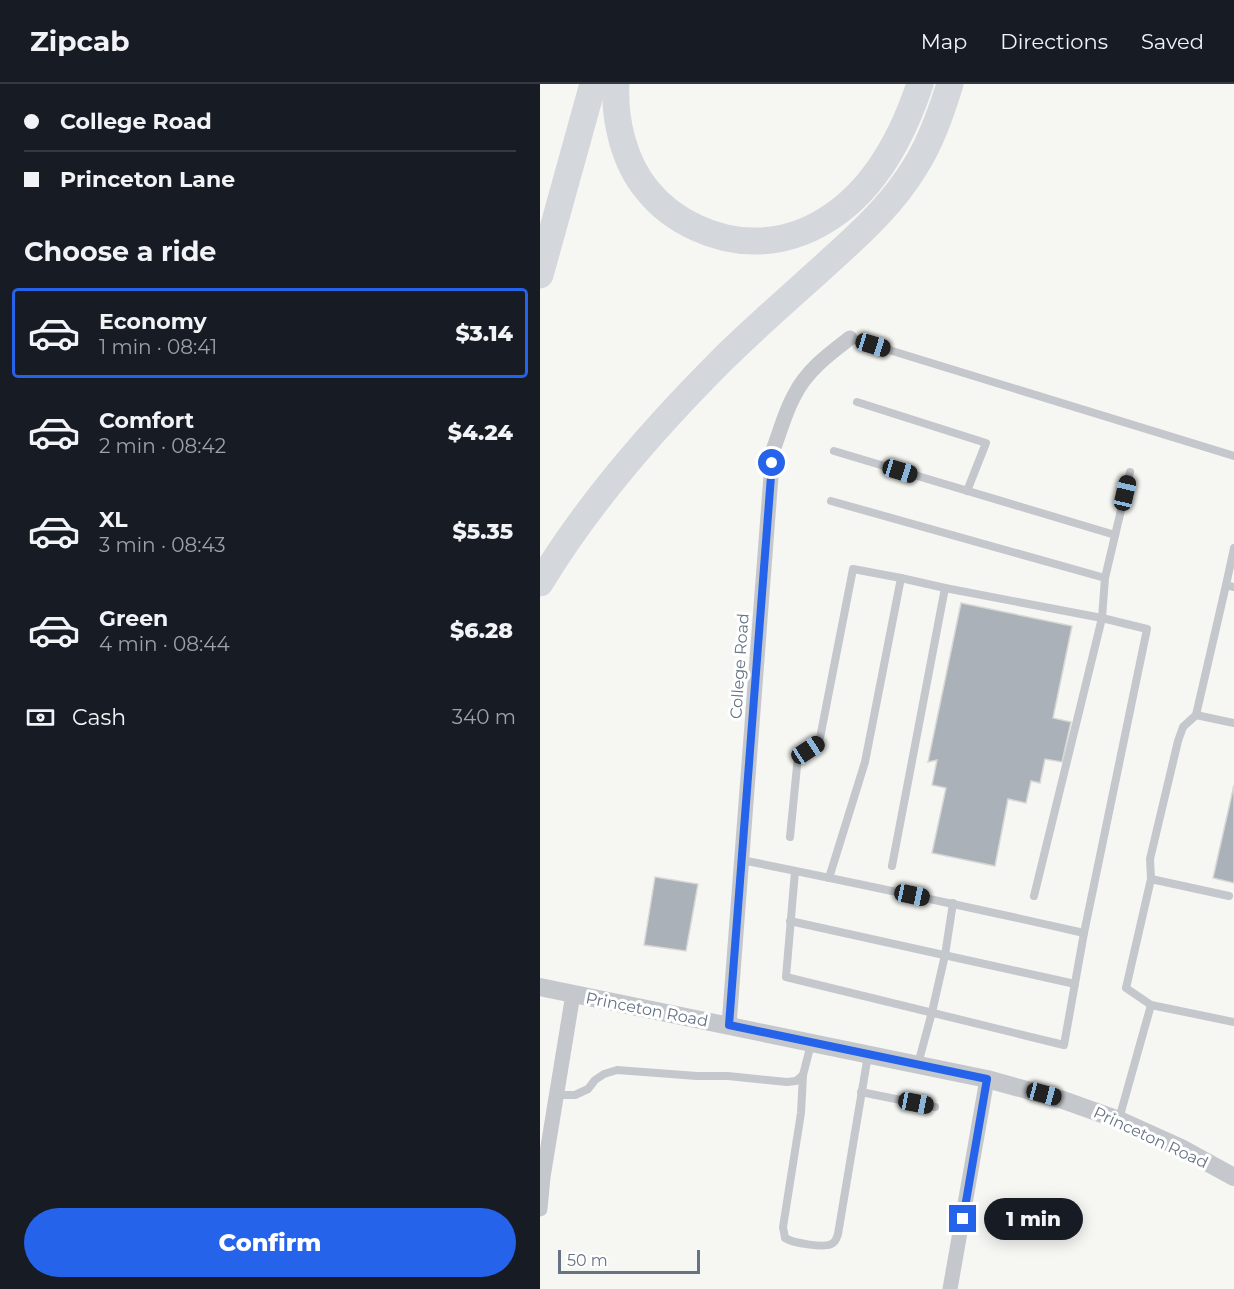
<!DOCTYPE html>
<meta charset="utf-8">
<style>
body{margin:0;font-family:Montserrat,sans-serif;background:#242831;color:#f1f3f6;height:100vh;display:flex;flex-direction:column;font-size:22px;white-space:nowrap}
*{box-sizing:border-box;margin:0}
p{font-size:20px;color:#9ea1a6}
.icon{flex:none;width:33px;height:33px;fill:none;stroke:currentColor;stroke-width:2;stroke-linecap:round;stroke-linejoin:round}
.map{position:relative;flex:1;overflow:hidden}
.panel{display:flex;flex-direction:column;background:#171b24;width:540px}
.panel>*{flex:none}
.hud{display:grid;align-content:center;height:132px;padding:0 24px;background:#171b24}
.scale{position:absolute;left:18px;bottom:15px;width:142px;box-sizing:border-box;padding-left:6px;border:3px solid #657384;border-top:0;font-size:16px;line-height:21px;white-space:nowrap;color:#657384;-webkit-text-stroke:4px #fff;paint-order:stroke}
.end{position:absolute;width:27px;height:27px;margin:-14px;border:8px solid #2563eb;background:#fff;box-shadow:0 0 0 3px #fff}
.from{border-radius:50%}
.bubble{position:absolute;height:42px;border-radius:21px;background:#171b24;box-shadow:0 3px 15px #0003;font-size:20px;font-weight:800;line-height:42px;text-align:center}
.car{position:absolute;width:18px;height:36px;margin:-18px -9px;border-radius:8px;box-shadow:0 0 4px 2px #0007;background:linear-gradient(#222 24%,#8ab4d8 0 40%,#222 0 76%,#8ab4d8 0 86%,#222 0)}
.hud b{display:flex;align-items:center;gap:21px;height:57px;font-size:22px}
.hud b+b{border-top:2px solid #363941}
.hud i{width:15px;height:15px;background:#f1f3f6}
ul{padding:0;list-style:none}
li{display:flex;align-items:center;gap:18px;height:90px;margin:0 12px 9px;padding:0 12px;border:3px solid transparent;border-radius:6px}
li div{flex:1}
li b{display:block;font-size:22px}
li em{font-style:normal;font-weight:800}
li.current{border-color:#2563eb}
li>.icon{width:54px;height:54px;stroke-width:1.5}
h2{padding:0 24px;font-size:27px;line-height:72px}
.pay{display:flex;align-items:center;gap:15px;height:66px;padding:0 24px;font-size:22px}
.pay p{margin-inline-start:auto}
.cta{display:flex;gap:12px;margin-top:auto;padding:12px 24px}
.cta a{flex:1;height:69px;border-radius:36px;background:#2563eb;color:#fff;font-size:24px;font-weight:800;line-height:69px;text-align:center}
header{display:flex;align-items:center;gap:36px;box-sizing:border-box;height:84px;padding:0 30px;background:#171b24;border-bottom:2px solid #363941}
header strong{font-size:28px}
nav{display:flex;gap:33px;margin-inline-start:auto;font-size:21px}
main{display:flex;flex:1;min-height:0}
.map>svg:first-child{display:block}
.building{fill:#aab1b8;stroke:#d7d8d5;stroke-width:1.5}
.lines{fill:none;stroke-linecap:round;stroke-linejoin:round}
.service{stroke:#c4c7cb;stroke-width:8}
.minor{stroke:#c4c7cb;stroke-width:15}
.tertiary{stroke:#c4c7cb;stroke-width:18}
.motorway{stroke:#d4d8dc;stroke-width:27}
.route{stroke:#2563eb;stroke-width:8}
.labels{text-anchor:middle;stroke-width:6;stroke-linejoin:round;paint-order:stroke}
.street-label{font-size:16px;fill:#657384;stroke:#fff}
</style>
<header>
<strong>Zipcab</strong>
<nav><a>Map</a><a>Directions</a><a>Saved</a></nav>
</header>
<main>
<section class="panel">
<div class="hud">
<b><i class="from"></i>College Road</b>
<b><i></i>Princeton Lane</b>
</div>
<h2>Choose a ride</h2>
<ul>
<li class="current"><svg class="icon" aria-label="car" viewBox="0 0 24 24"><path d="M5 17H2v-5l4-1 3-4h7l3 4 3 1v5h-3M9 17h6M6 11h13"/><circle cx="7" cy="17" r="2"/><circle cx="17" cy="17" r="2"/></svg><div><b>Economy</b><p>1 min · 08:41</p></div><em>$3.14</em></li>
<li><svg class="icon" aria-label="car" viewBox="0 0 24 24"><path d="M5 17H2v-5l4-1 3-4h7l3 4 3 1v5h-3M9 17h6M6 11h13"/><circle cx="7" cy="17" r="2"/><circle cx="17" cy="17" r="2"/></svg><div><b>Comfort</b><p>2 min · 08:42</p></div><em>$4.24</em></li>
<li><svg class="icon" aria-label="car" viewBox="0 0 24 24"><path d="M5 17H2v-5l4-1 3-4h7l3 4 3 1v5h-3M9 17h6M6 11h13"/><circle cx="7" cy="17" r="2"/><circle cx="17" cy="17" r="2"/></svg><div><b>XL</b><p>3 min · 08:43</p></div><em>$5.35</em></li>
<li><svg class="icon" aria-label="car" viewBox="0 0 24 24"><path d="M5 17H2v-5l4-1 3-4h7l3 4 3 1v5h-3M9 17h6M6 11h13"/><circle cx="7" cy="17" r="2"/><circle cx="17" cy="17" r="2"/></svg><div><b>Green</b><p>4 min · 08:44</p></div><em>$6.28</em></li>
</ul>
<div class="pay"><svg class="icon" aria-label="cash" viewBox="0 0 24 24"><path d="M3 7h18v10H3z"/><circle cx="12" cy="12" r="2"/></svg>Cash<p>340 m</p></div>
<div class="cta"><a>Confirm</a></div>
</section>
<div class="map">
<svg width="694" height="1205" viewBox="0 0 694 1205">
<rect width="100%" height="100%" fill="#f6f6f3"/>
<g class="building">
<path d="M421,519L532,542L513,634L531,638L522,678L505,675L500,699L491,697L486,719L468,715L455,782L392,769L406,704L392,701L397,676L388,678Z"/>
<path d="M694,701V799L673,794Z"/>
<path d="M115,793L158,800L146,867L104,861Z"/>
</g>
<g class="lines">
<g class="service">
<path d="M310,254L694,372"/>
<path d="M317,318L446,359L427,407"/>
<path d="M294,367L575,451"/>
<path d="M291,417L565,494"/>
<path d="M694,464L686,501L694,503"/>
<path d="M405,504L562,534L494,812"/>
<path d="M656,631L694,639"/>
<path d="M250,753L258,672L279,659L313,485L361,494L325,678L289,794"/>
<path d="M202,776C316,799 430,823 544,849L524,961L246,893L255,787"/>
<path d="M352,782L405,504L361,494"/>
<path d="M611,795L610,775L638,657L643,643L656,631L686,501"/>
<path d="M689,812L611,795L586,904L611,921L694,938"/>
<path d="M250,837L535,900"/>
<path d="M544,849L607,545L562,534L565,494L590,388"/>
<path d="M378,980L392,928L405,871L413,819"/>
<path d="M263,991L261,1029L243,1143L245,1154C253,1159 286,1165 293,1159C296,1157 297,1153 298,1150L328,971"/>
<path d="M321,1008L395,1023"/>
<path d="M16,1011H35L48,1005L55,996L64,990L77,986L157,992H188L247,998L256,997L263,991L271,960"/>
<path d="M579,1035L611,921"/>
</g>
<g class="minor">
<path d="M189,941L233,366C240,348 245,328 254,312C266,287 289,270 310,254"/>
<path d="M0,1125L3,1093L33,910"/>
<path d="M410,1205L447,995"/>
</g>
<path class="tertiary" d="M0,903L447,995L523,1016L579,1036L641,1064L694,1093"/>
<g class="motorway">
<path d="M76,0C74,36 84,79 108,107C133,138 177,158 217,157C240,157 266,149 286,136C334,107 363,51 380,0"/>
<path d="M0,191L53,0"/>
<path d="M0,499C49,418 113,345 180,278C216,242 256,208 293,174C323,147 354,118 375,83C391,58 401,29 410,0"/>
</g>
</g>
<g class="lines">
<path class="route" d="M232,379L189,941L447,995L423,1135"/>
</g>
<g class="labels">
<g class="street-label">
<text transform="translate(199 582) rotate(-86)" y="6">College Road</text>
<text transform="translate(107 925) rotate(11)" y="6">Princeton Road</text>
<text transform="translate(611 1053) rotate(25)" y="6">Princeton Road</text>
</g>
</g>
</svg>
<div class="scale">50 m</div>
<i class="end from" style="left:232px;top:379px"></i>
<i class="end" style="left:423px;top:1135px"></i>
<div class="bubble" style="left:444px;top:1114px;width:99px">1 min</div>
<i class="car" style="left:333px;top:261px;rotate:107deg"></i>
<i class="car" style="left:360px;top:387px;rotate:107deg"></i>
<i class="car" style="left:585px;top:409px;rotate:13deg"></i>
<i class="car" style="left:268px;top:666px;rotate:57deg"></i>
<i class="car" style="left:372px;top:811px;rotate:102deg"></i>
<i class="car" style="left:504px;top:1010px;rotate:105deg"></i>
<i class="car" style="left:376px;top:1019px;rotate:101deg"></i>
</div>
</main>
